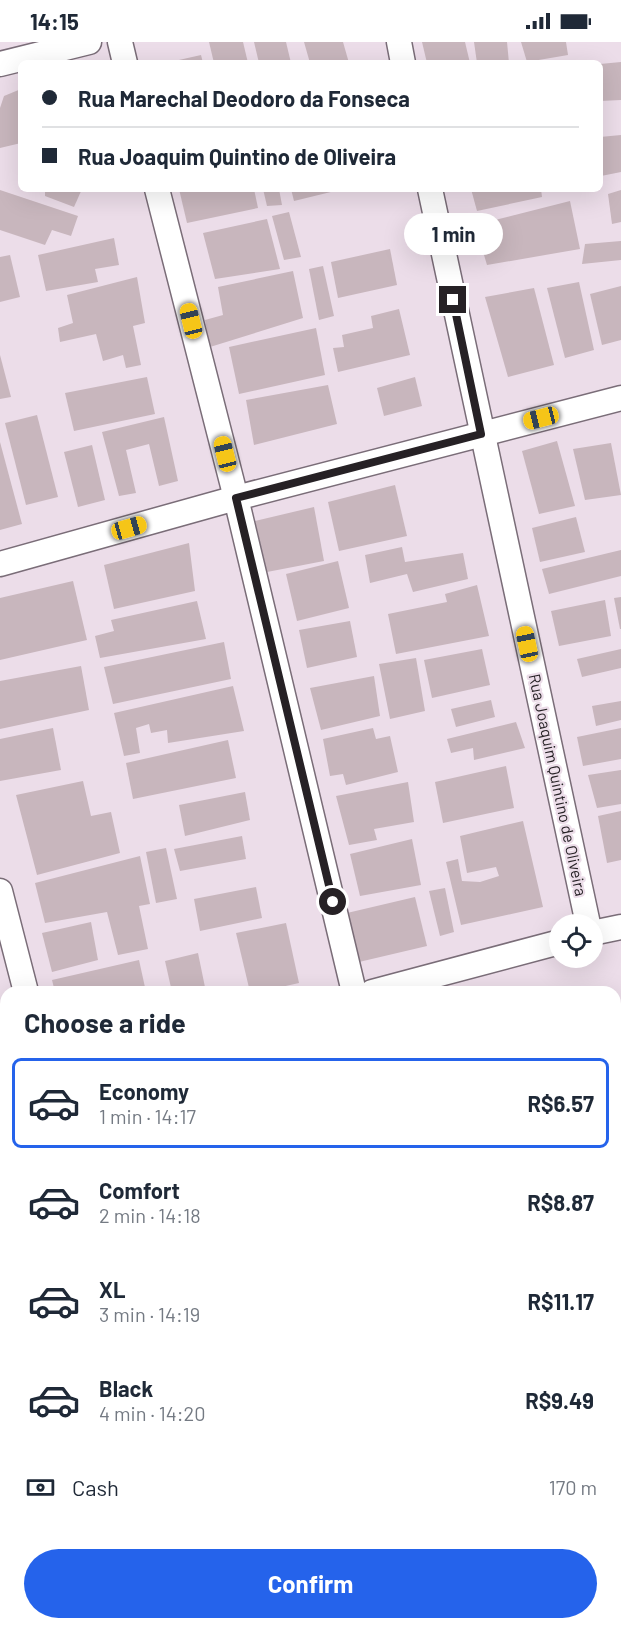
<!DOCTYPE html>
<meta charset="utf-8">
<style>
body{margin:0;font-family:Barlow,sans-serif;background:#f6f6f7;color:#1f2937;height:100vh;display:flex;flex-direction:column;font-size:22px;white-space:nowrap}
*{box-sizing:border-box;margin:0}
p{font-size:20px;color:#747a83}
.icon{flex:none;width:33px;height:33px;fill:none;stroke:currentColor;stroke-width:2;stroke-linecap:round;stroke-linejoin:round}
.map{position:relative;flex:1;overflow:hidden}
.panel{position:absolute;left:0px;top:944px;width:621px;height:644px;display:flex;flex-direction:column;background:#fff;border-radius:18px 18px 0 0;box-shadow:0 6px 24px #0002}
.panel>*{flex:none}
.banner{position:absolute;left:18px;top:18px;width:585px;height:132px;border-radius:9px;box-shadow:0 6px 24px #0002;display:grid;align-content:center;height:132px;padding:0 24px;background:#fff}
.fabs{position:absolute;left:549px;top:872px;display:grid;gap:12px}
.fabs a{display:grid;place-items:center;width:54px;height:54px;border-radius:50%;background:#fff;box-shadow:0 6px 24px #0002;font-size:30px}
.end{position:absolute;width:27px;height:27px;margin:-14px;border:8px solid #262125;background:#fff;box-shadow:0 0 0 3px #fff}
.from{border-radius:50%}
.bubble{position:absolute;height:42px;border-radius:21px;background:#fff;box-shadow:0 6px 24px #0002;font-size:20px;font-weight:700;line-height:42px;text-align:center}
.car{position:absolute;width:18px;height:36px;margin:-18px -9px;border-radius:8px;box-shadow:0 0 4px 2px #0007;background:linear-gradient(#f5c518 24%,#345 0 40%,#f5c518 0 76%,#345 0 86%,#f5c518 0)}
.banner b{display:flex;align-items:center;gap:21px;height:57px;font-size:22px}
.banner b+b{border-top:2px solid #e0e1e3}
.banner i{width:15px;height:15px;background:#1f2937}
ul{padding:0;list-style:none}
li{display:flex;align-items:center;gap:18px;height:90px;margin:0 12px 9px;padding:0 12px;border:3px solid transparent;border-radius:9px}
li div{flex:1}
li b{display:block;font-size:22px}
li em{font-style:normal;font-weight:700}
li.current{border-color:#2563eb}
li>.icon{width:54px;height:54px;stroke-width:1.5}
h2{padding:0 24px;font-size:27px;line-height:72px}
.pay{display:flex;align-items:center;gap:15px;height:66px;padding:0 24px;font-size:22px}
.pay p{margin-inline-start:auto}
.button{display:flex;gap:12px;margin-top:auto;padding:12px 24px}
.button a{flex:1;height:69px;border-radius:36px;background:#2563eb;color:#fff;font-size:24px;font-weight:700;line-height:69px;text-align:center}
.status{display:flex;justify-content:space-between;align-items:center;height:42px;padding:0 30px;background:#fff;direction:ltr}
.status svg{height:16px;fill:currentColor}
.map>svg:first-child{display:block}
.building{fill:#c8b6bd}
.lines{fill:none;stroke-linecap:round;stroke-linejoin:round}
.minor-casing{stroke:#7a6d78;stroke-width:27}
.minor{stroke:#fff;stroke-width:24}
.route{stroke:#262125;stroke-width:8}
.labels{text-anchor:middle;stroke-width:4.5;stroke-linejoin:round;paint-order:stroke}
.street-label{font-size:16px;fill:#262125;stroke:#ecdde9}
</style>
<div class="status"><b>14:15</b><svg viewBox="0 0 49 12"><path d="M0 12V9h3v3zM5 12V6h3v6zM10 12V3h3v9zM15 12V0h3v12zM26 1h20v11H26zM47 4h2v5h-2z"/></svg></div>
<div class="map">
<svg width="621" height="1586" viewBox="0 0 621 1586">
<rect width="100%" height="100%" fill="#ecdde9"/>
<g class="building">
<path d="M209,0H243L248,21H214Z"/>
<path d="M254,0H286L291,21H259Z"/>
<path d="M304,0H343L349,21H310Z"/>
<path d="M422,0H465L470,21H427Z"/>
<path d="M474,0H507L509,21H477Z"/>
<path d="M521,0H566L568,13L527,20Z"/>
<path d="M201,13L203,21H170V20Z"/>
<path d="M621,20V58L600,59V22Z"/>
<path d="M21,47V101L0,106V66L4,54Z"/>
<path d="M621,93V130L601,134L600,95Z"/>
<path d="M45,147H82L74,165L45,154Z"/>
<path d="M179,147H254L258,166L187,181Z"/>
<path d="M263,147H279L282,163L267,164Z"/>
<path d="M291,147H339V148L294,159Z"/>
<path d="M471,147H541L542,155L477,169Z"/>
<path d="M0,148L78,174L71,194L52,188L45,203L0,188Z"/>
<path d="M621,148V180L612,182L608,152Z"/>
<path d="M570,159L580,207L487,223L475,183Z"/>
<path d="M289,170L301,215L284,218L272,174Z"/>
<path d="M267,177L280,227L215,237L203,191Z"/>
<path d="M114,196L119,223L95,227L98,240L46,249L38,213Z"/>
<path d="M621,199V218L582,222L585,202Z"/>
<path d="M390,207L397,243L338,256L331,220Z"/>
<path d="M10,213L20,255L0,260V215Z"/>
<path d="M323,224L334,274L319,278L309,227Z"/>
<path d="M293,229L303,276L210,305L205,278L223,273L218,245Z"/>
<path d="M137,235L145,281L133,284L141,323L126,326L123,313L103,319L96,292L60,300L58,286L73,281L67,253Z"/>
<path d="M579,240L594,308L565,316L547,246Z"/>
<path d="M621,244V298L602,303L590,252Z"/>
<path d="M534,246L554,323L508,335L485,255Z"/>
<path d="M399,267L410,313L338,330L333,306L344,305L342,293L373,286L371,274Z"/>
<path d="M316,286L325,333L239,352L229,305Z"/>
<path d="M0,313L11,355L0,357Z"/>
<path d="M147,335L155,372L74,389L65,351Z"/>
<path d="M415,335L422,364L384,374L377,346Z"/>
<path d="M328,343L337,382L254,403L246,358Z"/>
<path d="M37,373L58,455L26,463L5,381Z"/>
<path d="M164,375L178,439L159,444L149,402L126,408L136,451L119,454L102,390Z"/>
<path d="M557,399L575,464L539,472L522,409Z"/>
<path d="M0,400L22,482L0,488Z"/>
<path d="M611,401L621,453L585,458L573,407Z"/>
<path d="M92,403L105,458L78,465L64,410Z"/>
<path d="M395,443L407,494L339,509L328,460Z"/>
<path d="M314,465L324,519L267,530L255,479Z"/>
<path d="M576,475L585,510L540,520L532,486Z"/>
<path d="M189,501L195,549L114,567L104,523Z"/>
<path d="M402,505L405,520L463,511L468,537L413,550L407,532L370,541L365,513Z"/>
<path d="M621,508V534L549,552L542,527Z"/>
<path d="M338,519L349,566L297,579L286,532Z"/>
<path d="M73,539L87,598L0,618V556Z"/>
<path d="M477,543L489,594L396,612L388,572L447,560L445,552Z"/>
<path d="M621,555V587H620L614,556Z"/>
<path d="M605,558L611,594L559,604L551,569Z"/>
<path d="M197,559L206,597L100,616L95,594L114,589L111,578Z"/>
<path d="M350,579L357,615L307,626L299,588Z"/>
<path d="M224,600L231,637L113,662L104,625Z"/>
<path d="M482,607L490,643L432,656L424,618Z"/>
<path d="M621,607V626L582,635L577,617Z"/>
<path d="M416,616L425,669L390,677L379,622Z"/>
<path d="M81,624L89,668L0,687V639Z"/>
<path d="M374,634L380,674L321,688L310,646Z"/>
<path d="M233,644L244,689L168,701L167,688L151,691L149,682L136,686L140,711L124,714L114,671Z"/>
<path d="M491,658L495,675L456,685L451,667Z"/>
<path d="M621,659V678L596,684L592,664Z"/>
<path d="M516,680L525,706L474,718L473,706L451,711L447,697Z"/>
<path d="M53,686L61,728L0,739V697Z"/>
<path d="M373,686L376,697L390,694L398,730L346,743L343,732L330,734L323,697Z"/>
<path d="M621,686V717L583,724L577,695Z"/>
<path d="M228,698L236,736L133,757L126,721Z"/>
<path d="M506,724L514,766L443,781L435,740Z"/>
<path d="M621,728V762L597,766L588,733Z"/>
<path d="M83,739L91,774L111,770L120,811L37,833L16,753Z"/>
<path d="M408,740L414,780L374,787L377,798L349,803L336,754Z"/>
<path d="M245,750L250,778L185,794L179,763Z"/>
<path d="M621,769V818L607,821L598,774Z"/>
<path d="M523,779L543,865L461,883L446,820L458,817L462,839L480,840L499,834L496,825L467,831L460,794Z"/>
<path d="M242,794L246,817L180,829L174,807Z"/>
<path d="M412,797L421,843L360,854L350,812Z"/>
<path d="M166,806L177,857L156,861L146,810Z"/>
<path d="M140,814L150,862L139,864L148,907L118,913L107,870L45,881L35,841Z"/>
<path d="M256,845L262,876L200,889L194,857Z"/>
<path d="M445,846L454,890L440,894L429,849Z"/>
<path d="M415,855L427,904L359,920L347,871Z"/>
<path d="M91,880L98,918L52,930L42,891Z"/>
<path d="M286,881L299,941L259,950H250L236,891Z"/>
<path d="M198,911L206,950H172L165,919Z"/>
<path d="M139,918L146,950H55L52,938Z"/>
<path d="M621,969V1053L615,1055V971Z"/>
<path d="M6,1081V1225L1,1226L0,1082Z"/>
<path d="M6,1286V1315L5,1316L4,1310L0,1311V1288Z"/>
<path d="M621,1291V1352L615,1354V1293Z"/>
<path d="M0,1342L5,1362L0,1363Z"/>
<path d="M621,1375V1402L615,1404V1377Z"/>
<path d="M0,1456L6,1457V1501L0,1499Z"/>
<path d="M6,1511V1578L0,1580V1513Z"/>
<path d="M615,1565L621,1585L575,1586L574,1581H615Z"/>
</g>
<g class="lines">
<defs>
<g id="minor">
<path d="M120,0L125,21"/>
<path d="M399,0L403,21"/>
<path d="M0,22L89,0"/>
<path d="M157,147L236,456L354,950"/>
<path d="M430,147L588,882"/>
<path d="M0,522L236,456L621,356"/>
<path d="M0,849L26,950"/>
<path d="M592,891L621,885"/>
<path d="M372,950L560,900"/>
<path d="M0,1035L6,1033"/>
<path d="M615,1480L621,1479"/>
<path d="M498,1581L499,1586"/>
<path d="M179,1586L199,1581"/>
</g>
</defs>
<use href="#minor" class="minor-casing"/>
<use href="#minor" class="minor"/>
</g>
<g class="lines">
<path class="route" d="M333,860L236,456L481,392L453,258"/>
</g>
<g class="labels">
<g class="street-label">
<text transform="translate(558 743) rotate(78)" y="6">Rua Joaquim Quintino de Oliveira</text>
</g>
</g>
</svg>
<div class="fabs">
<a><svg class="icon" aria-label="locate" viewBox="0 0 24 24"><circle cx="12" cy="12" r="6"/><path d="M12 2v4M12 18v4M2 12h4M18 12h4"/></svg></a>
</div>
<i class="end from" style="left:333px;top:860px"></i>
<i class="end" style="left:453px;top:258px"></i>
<div class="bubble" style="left:404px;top:171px;width:99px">1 min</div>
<i class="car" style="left:191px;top:279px;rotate:346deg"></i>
<i class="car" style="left:541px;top:376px;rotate:256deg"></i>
<i class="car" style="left:225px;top:412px;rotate:346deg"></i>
<i class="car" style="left:129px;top:486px;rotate:74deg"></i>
<i class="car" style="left:527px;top:602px;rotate:348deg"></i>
<div class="banner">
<b><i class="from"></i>Rua Marechal Deodoro da Fonseca</b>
<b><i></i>Rua Joaquim Quintino de Oliveira</b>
</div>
<section class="panel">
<h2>Choose a ride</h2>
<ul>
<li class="current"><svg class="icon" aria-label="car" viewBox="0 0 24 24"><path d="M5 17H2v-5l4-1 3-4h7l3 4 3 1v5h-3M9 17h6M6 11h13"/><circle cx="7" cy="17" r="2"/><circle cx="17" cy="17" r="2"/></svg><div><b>Economy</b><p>1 min · 14:17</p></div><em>R$6.57</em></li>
<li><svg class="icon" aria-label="car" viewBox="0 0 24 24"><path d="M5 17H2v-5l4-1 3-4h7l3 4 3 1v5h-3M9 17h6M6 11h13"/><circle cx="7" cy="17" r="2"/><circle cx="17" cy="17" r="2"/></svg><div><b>Comfort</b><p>2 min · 14:18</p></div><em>R$8.87</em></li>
<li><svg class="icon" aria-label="car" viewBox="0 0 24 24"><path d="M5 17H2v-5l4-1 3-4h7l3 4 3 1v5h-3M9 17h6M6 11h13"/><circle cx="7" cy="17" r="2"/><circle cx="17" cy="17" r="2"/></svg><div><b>XL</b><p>3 min · 14:19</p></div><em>R$11.17</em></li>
<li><svg class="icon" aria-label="car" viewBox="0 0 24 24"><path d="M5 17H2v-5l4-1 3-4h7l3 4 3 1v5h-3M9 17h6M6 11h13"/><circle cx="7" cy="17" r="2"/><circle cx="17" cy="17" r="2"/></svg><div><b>Black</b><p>4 min · 14:20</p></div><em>R$9.49</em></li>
</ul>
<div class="pay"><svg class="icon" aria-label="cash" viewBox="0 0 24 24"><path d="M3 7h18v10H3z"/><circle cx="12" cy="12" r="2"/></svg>Cash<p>170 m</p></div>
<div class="button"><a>Confirm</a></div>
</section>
</div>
